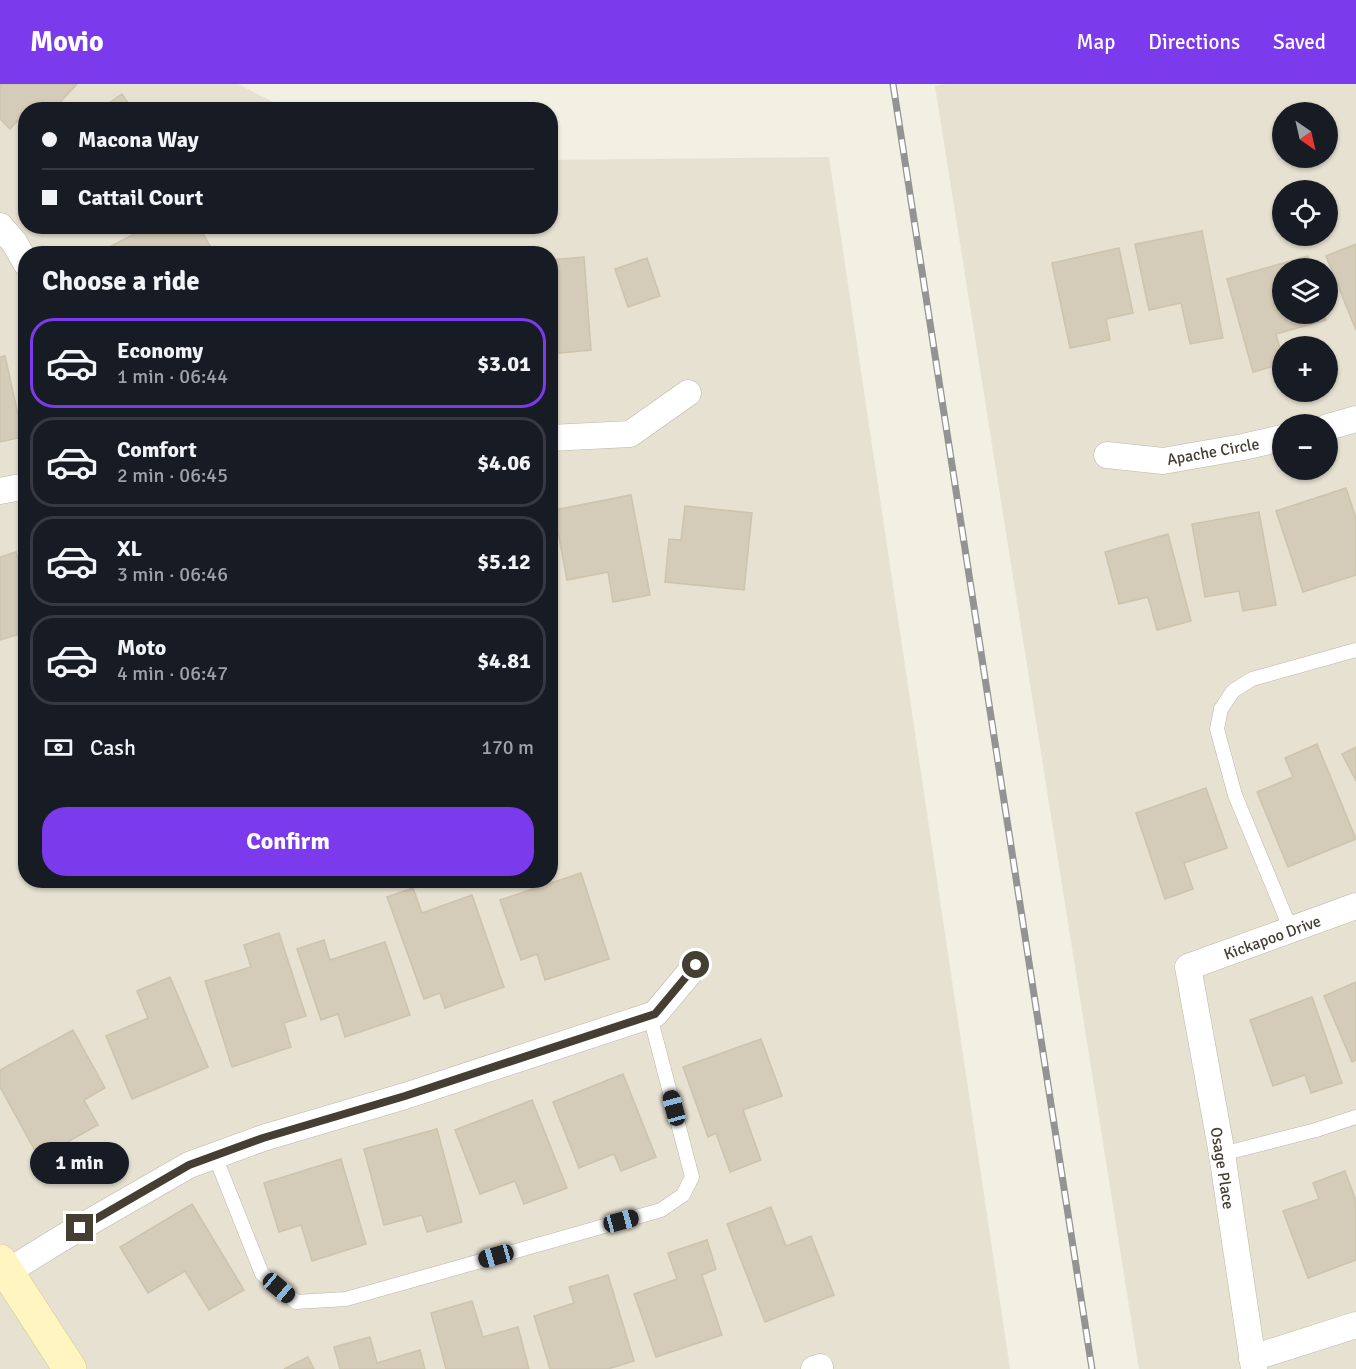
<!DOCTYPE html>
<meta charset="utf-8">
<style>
body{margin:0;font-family:Signika,sans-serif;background:#242831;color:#f1f3f6;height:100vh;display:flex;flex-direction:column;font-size:22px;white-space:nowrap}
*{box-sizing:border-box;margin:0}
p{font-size:20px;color:#9ea1a6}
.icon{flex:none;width:33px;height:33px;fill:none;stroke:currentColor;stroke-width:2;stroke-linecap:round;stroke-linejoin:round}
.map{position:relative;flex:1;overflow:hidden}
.details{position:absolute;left:18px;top:162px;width:540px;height:642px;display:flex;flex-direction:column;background:#171b24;border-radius:24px;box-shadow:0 2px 4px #0004}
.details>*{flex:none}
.hud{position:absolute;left:18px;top:18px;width:540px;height:132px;border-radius:24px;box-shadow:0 2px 4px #0004;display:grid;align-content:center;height:132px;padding:0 24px;background:#171b24}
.needle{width:39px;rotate:146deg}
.buttons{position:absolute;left:1272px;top:18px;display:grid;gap:12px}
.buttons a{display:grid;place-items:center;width:66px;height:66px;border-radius:50%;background:#171b24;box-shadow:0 2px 4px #0004;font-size:30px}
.end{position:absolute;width:27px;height:27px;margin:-14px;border:8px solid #443e33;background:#fff;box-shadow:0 0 0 3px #fff}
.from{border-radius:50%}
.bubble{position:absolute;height:42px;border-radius:21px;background:#171b24;box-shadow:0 2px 4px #0004;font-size:20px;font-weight:800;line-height:42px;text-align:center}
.car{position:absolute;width:18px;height:36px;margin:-18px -9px;border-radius:8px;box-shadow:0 0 4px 2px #0007;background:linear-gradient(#222 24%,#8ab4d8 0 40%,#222 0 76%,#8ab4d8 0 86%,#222 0)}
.hud b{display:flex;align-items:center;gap:21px;height:57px;font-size:22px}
.hud b+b{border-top:2px solid #363941}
.hud i{width:15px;height:15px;background:#f1f3f6}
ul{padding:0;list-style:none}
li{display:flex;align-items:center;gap:18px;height:90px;margin:0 12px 9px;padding:0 12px;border:3px solid #363941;border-radius:24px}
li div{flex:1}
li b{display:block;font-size:22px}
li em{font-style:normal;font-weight:800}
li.on{border-color:#7c3aed}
li>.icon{width:54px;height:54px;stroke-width:1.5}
h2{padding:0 24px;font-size:27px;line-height:72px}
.pay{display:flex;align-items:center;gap:15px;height:66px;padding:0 24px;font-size:22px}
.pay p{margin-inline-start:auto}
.button{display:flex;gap:12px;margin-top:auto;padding:12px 24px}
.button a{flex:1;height:69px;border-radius:24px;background:#7c3aed;color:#fff;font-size:24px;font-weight:800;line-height:69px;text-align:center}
header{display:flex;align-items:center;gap:36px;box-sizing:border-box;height:84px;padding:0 30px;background:#7c3aed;color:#fff}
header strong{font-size:28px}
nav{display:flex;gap:33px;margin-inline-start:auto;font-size:21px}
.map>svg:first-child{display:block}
.residential{fill:#e6e1d1;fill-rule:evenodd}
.building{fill:#d4cbb8;stroke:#cec3ab;stroke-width:1.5}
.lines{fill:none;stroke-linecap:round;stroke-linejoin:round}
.lane-casing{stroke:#bdb7a6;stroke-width:15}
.street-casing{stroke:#bdb7a6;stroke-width:27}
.secondary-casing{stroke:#d3c791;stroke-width:34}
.lane{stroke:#fff;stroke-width:14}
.street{stroke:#fff;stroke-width:26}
.secondary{stroke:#fff5c0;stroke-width:33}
.rail-casing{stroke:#939393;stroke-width:7}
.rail{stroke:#fff;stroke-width:4.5;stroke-dasharray:14;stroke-linecap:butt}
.route{stroke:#443e33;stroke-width:8}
.labels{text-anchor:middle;stroke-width:4.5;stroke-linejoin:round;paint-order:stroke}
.street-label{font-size:16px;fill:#443e33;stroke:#fff}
</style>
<header>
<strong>Movio</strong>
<nav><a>Map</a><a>Directions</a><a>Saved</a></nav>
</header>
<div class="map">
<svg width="1356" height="1285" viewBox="0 0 1356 1285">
<rect width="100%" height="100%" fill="#f2efe3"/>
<g class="residential">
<path d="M0,0H238L287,25L26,26V142H550L551,76L829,73L1010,1285H0ZM26,170H550V796H26Z"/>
<path d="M947,0H1356V1285H1139L935,2ZM1282,28H1328V74H1282ZM1282,106H1328V152H1282ZM1282,184H1328V230H1282ZM1282,262H1328V308H1282ZM1282,340H1328V386H1282Z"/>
</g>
<g class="building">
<path d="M0,0H77L53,26H26V28L10,45L0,35Z"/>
<path d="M122,10L133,26H99Z"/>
<path d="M142,142H201L200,143L214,170H101L100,168L144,145Z"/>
<path d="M1202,147L1223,254L1190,260L1181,219L1149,226L1135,160Z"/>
<path d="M1356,160V246L1326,172Z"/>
<path d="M1119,164L1133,229L1106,235L1110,256L1070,264L1052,179Z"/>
<path d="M1308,172L1312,184H1282V230H1324L1326,236L1276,250L1282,272V280L1253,288L1227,195Z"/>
<path d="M584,173L591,266L550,270V176Z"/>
<path d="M647,174L660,212L628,223L615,185Z"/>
<path d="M5,272L23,353L0,358V273Z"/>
<path d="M1346,404L1356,434V491L1303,508L1276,427Z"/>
<path d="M631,411L650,511L613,518L608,488L567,496L554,426Z"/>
<path d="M685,422L752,429L744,506L665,498L669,455L681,456Z"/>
<path d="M1259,428L1276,521L1243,527L1239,507L1205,513L1192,440Z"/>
<path d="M1168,450L1191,537L1157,546L1148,513L1119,520L1105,468Z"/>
<path d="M16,468L26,498V548L0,556V473Z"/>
<path d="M1317,660L1356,755L1288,783L1257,708L1293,693L1285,674Z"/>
<path d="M1356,663V697L1342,670Z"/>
<path d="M1206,704L1227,764L1184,779L1193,805L1165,815L1136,729Z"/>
<path d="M581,789L609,875L545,896L537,870L521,876L500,816Z"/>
<path d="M413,804L422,829L472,811L504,903L445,924L440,909L424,915L387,813Z"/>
<path d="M279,849L306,932L284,939L291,963L232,983L205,897L251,883L244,861Z"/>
<path d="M324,856L330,876L385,858L410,931L345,953L338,930L321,936L297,865Z"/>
<path d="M170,893L208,983L132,1015L106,952L148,934L137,907Z"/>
<path d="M1356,898V976L1352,978L1324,912Z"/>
<path d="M1312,913L1342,999L1311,1009L1305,991L1273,1002L1250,936Z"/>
<path d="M73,946L105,1004L84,1016L98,1041L39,1074L0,1003V986Z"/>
<path d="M761,955L782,1012L743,1026L761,1076L730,1088L716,1049L708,1053L683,983Z"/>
<path d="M623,990L656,1073L621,1087L614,1070L579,1084L553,1018Z"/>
<path d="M532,1016L567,1104L524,1120L515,1097L480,1110L455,1046Z"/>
<path d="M437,1045L462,1138L427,1148L422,1131L384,1141L364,1065Z"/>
<path d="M341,1075L366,1160L312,1177L301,1141L279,1148L264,1099Z"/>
<path d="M1345,1087L1356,1117V1176L1308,1194L1283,1127L1319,1115L1313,1099Z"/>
<path d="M192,1120L244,1206L209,1226L185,1187L148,1209L120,1163Z"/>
<path d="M771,1123L786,1162L811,1152L834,1211L765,1238L727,1140Z"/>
<path d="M707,1156L716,1185L702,1191L722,1251L656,1273L634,1210L677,1195L668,1169Z"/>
<path d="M608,1191L634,1277L608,1285H550L534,1232L574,1219L569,1203Z"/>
<path d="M472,1217L483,1253L518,1243L529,1285H446L431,1229Z"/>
<path d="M370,1253L377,1279L420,1266L425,1285H340L334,1263Z"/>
<path d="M308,1273L314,1285H284Z"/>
</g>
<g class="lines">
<defs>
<g id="lane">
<path d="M1291,846L1235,711L1217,645L1221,625L1233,607L1252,595L1356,566"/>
<path d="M1222,1070L1316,1046L1356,1033"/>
<path d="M215,1072L262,1190L296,1218L346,1215L661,1126L683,1111L692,1093L650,932"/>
</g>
<g id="street">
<path d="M0,142L14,158L26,179"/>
<path d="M1328,343L1356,335"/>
<path d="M550,354L630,350L688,309"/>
<path d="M1107,371L1163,377L1243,363L1282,354"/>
<path d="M0,407L26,402"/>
<path d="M7,1188L62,1154L189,1081L263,1054L405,1012L655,930L696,881"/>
<path d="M1252,1274L1356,1241"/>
<path d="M814,1285L820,1283V1285"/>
<path d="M1254,1285L1222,1070L1188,883L1356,822"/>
</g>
<path id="secondary" d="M0,1177L70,1285"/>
</defs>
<use href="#lane" class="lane-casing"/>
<use href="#street" class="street-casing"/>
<use href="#secondary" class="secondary-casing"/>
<use href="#lane" class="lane"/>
<use href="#street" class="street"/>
<use href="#secondary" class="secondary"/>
<defs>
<path id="rail" d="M893,0L1092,1285"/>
</defs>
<use href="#rail" class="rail-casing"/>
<use href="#rail" class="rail"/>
</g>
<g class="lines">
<path class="route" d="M80,1144L189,1081L263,1054L405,1012L655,930L696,881"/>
</g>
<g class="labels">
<g class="street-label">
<text transform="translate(1213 367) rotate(-10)" y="6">Apache Circle</text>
<text transform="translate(1272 853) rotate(-20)" y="6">Kickapoo Drive</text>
<text transform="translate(1223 1084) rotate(81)" y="6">Osage Place</text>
</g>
</g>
</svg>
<div class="buttons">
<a><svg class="needle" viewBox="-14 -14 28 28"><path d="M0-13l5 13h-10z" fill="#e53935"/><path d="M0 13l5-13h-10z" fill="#9ea1a6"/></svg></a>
<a><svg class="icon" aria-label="locate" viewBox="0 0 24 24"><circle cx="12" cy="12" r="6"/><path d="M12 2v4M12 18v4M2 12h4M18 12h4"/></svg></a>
<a><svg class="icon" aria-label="layers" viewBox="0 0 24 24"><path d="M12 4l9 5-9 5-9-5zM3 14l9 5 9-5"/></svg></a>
<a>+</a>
<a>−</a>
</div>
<i class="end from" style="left:696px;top:881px"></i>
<i class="end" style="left:80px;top:1144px"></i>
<div class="bubble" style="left:30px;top:1058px;width:99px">1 min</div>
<i class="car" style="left:674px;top:1024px;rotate:345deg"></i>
<i class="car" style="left:621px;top:1137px;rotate:75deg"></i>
<i class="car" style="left:496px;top:1172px;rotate:254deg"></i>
<i class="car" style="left:279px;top:1204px;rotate:130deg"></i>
<div class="hud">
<b><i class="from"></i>Macona Way</b>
<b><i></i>Cattail Court</b>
</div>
<section class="details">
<h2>Choose a ride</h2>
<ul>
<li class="on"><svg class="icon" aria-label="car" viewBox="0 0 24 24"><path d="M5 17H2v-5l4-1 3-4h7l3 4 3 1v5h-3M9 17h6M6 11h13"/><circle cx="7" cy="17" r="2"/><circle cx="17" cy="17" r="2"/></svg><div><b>Economy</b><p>1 min · 06:44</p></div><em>$3.01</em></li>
<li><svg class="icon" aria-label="car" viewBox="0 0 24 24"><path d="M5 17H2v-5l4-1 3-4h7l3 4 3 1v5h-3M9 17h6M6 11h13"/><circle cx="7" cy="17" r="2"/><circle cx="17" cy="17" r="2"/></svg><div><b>Comfort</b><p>2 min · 06:45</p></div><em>$4.06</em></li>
<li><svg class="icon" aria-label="car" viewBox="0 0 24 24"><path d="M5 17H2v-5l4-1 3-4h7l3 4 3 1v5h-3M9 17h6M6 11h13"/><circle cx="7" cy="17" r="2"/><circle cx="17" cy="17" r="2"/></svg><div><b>XL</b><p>3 min · 06:46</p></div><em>$5.12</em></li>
<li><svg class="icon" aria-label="car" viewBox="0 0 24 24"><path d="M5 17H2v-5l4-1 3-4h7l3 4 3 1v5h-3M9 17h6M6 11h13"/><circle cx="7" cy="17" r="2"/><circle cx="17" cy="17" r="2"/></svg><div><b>Moto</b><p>4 min · 06:47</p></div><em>$4.81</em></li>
</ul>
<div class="pay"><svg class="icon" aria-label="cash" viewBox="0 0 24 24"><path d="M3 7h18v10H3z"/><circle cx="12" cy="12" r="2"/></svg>Cash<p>170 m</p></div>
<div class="button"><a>Confirm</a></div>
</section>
</div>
